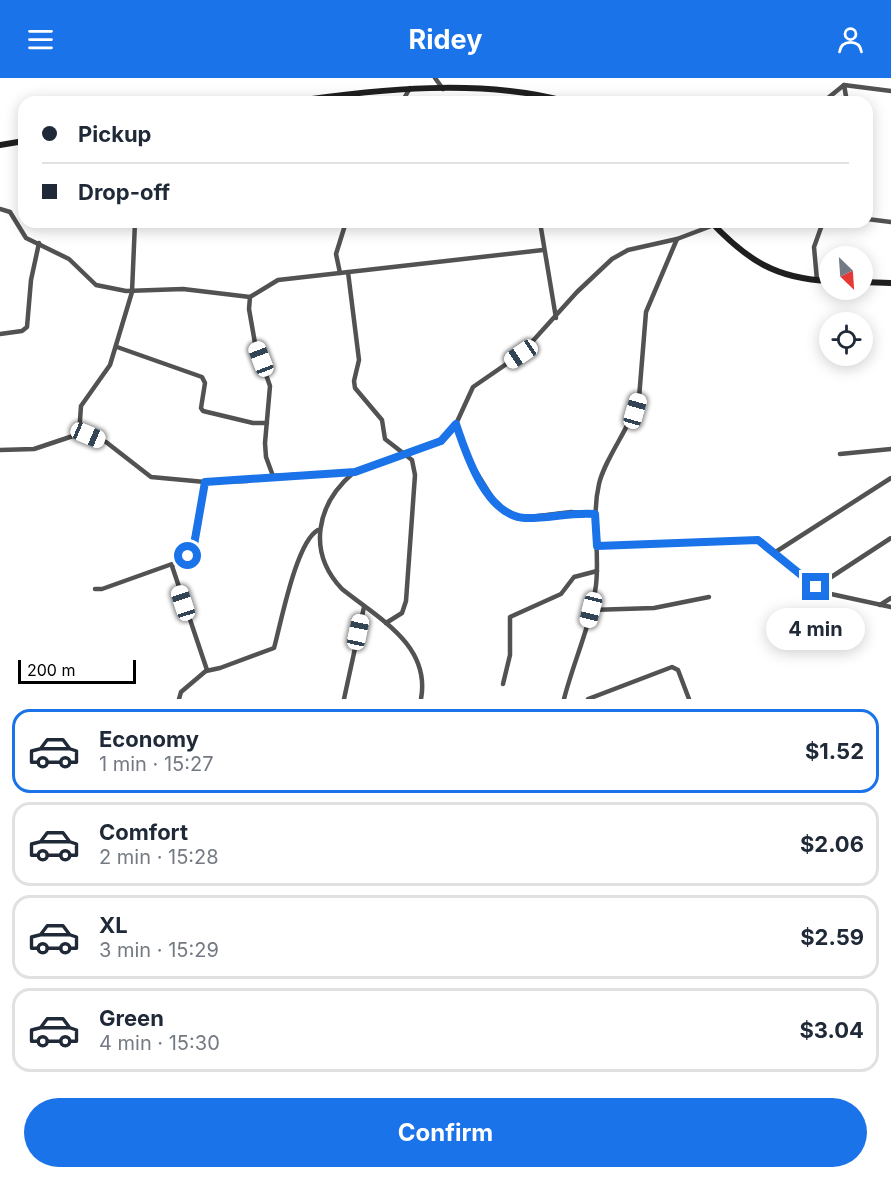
<!DOCTYPE html>
<meta charset="utf-8">
<style>
body{margin:0;font-family:Inter,sans-serif;background:#f2f2f3;color:#1f2937;height:100vh;display:flex;flex-direction:column;font-size:22px;white-space:nowrap}
*{box-sizing:border-box;margin:0}
p{font-size:20px;color:#747a83}
.icon{flex:none;width:33px;height:33px;fill:none;stroke:currentColor;stroke-width:2;stroke-linecap:round;stroke-linejoin:round}
.map{position:relative;height:621px;overflow:hidden}
.panel{display:flex;flex-direction:column;background:#fff;flex:1}
.panel>*{flex:none}
.hud{position:absolute;left:18px;top:18px;width:855px;height:132px;border-radius:18px;box-shadow:0 3px 15px #0003;display:grid;align-content:center;height:132px;padding:0 24px;background:#fff}
.needle{width:39px;rotate:155deg}
.controls{position:absolute;left:819px;top:168px;display:grid;gap:12px}
.controls a{display:grid;place-items:center;width:54px;height:54px;border-radius:50%;background:#fff;box-shadow:0 3px 15px #0003;font-size:30px}
.scale{position:absolute;left:18px;bottom:15px;width:118px;box-sizing:border-box;padding-left:6px;border:3px solid #000;border-top:0;font-size:16px;line-height:21px;white-space:nowrap;color:#000;-webkit-text-stroke:4px #fff;paint-order:stroke}
.end{position:absolute;width:27px;height:27px;margin:-14px;border:8px solid #1a73e8;background:#fff;box-shadow:0 0 0 3px #fff}
.from{border-radius:50%}
.bubble{position:absolute;height:42px;border-radius:21px;background:#fff;box-shadow:0 3px 15px #0003;font-size:20px;font-weight:700;line-height:42px;text-align:center}
.car{position:absolute;width:18px;height:36px;margin:-18px -9px;border-radius:8px;box-shadow:0 0 4px 2px #0007;background:linear-gradient(#fff 24%,#345 0 40%,#fff 0 76%,#345 0 86%,#fff 0)}
.hud b{display:flex;align-items:center;gap:21px;height:57px;font-size:22px}
.hud b+b{border-top:2px solid #e0e1e3}
.hud i{width:15px;height:15px;background:#1f2937}
ul{padding:10px 0 0;list-style:none}
li{display:flex;align-items:center;gap:18px;height:84px;margin:0 12px 9px;padding:0 12px;border:3px solid #e0e1e3;border-radius:18px}
li div{flex:1}
li b{display:block;font-size:22px}
li em{font-style:normal;font-weight:700}
li.current{border-color:#1a73e8}
li>.icon{width:54px;height:54px;stroke-width:1.5}
.action{display:flex;gap:12px;margin-top:auto;padding:12px 24px}
.action a{flex:1;height:69px;border-radius:36px;background:#1a73e8;color:#fff;font-size:24px;font-weight:700;line-height:69px;text-align:center}
header{display:flex;justify-content:space-between;align-items:center;height:78px;padding:0 24px;background:#1a73e8;color:#fff;font-size:27px;font-weight:700}
.map>svg:first-child{display:block}
.lines{fill:none;stroke-linecap:round;stroke-linejoin:round}
.minor{stroke:#525252;stroke-width:4.5}
.secondary{stroke:#1f1f1f;stroke-width:6}
.route{stroke:#1a73e8;stroke-width:8}
</style>
<header><svg class="icon" aria-label="menu" viewBox="0 0 24 24"><path d="M4 6h16M4 12h16M4 18h16"/></svg>Ridey<svg class="icon" aria-label="person" viewBox="0 0 24 24"><circle cx="12" cy="8" r="4"/><path d="M4 21q1-7 8-7t8 7"/></svg></header>
<div class="map">
<svg width="891" height="621" viewBox="0 0 891 621">
<rect width="100%" height="100%" fill="#fff"/>
<g class="lines">
<g class="minor">
<path d="M435,0L443,11"/>
<path d="M844,7L847,24"/>
<path d="M402,24L410,10"/>
<path d="M823,24L844,7L891,13"/>
<path d="M0,131L10,134L26,160L69,181L96,207L126,213L183,211L250,219"/>
<path d="M867,141L891,144"/>
<path d="M540,144L556,240"/>
<path d="M348,194L359,282L354,303L355,310L382,342L385,361L412,382L415,397L406,523L402,535L386,545"/>
<path d="M340,195L336,176L346,144"/>
<path d="M817,202L814,169L823,144"/>
<path d="M0,256L22,253L27,249L31,202L39,165"/>
<path d="M117,269L202,299L205,305L201,330L203,333L253,345H267"/>
<path d="M456,346L470,384L498,429L522,440L571,434L595,436"/>
<path d="M79,356L81,328L110,287L132,214L135,144"/>
<path d="M0,372L34,371L79,356L88,357L106,364L151,399L205,404L247,403L273,398L355,394L434,366L446,359L456,346L473,309L521,276L577,214L612,181L628,172L677,161L714,147"/>
<path d="M840,376L891,371"/>
<path d="M353,395C316,427 307,474 342,511C378,540 431,567 421,621"/>
<path d="M273,398L266,379L265,365L270,308L255,265L249,231L250,219L278,202L543,172"/>
<path d="M597,468L758,462L816,509L831,516L891,529"/>
<path d="M774,475L891,400"/>
<path d="M816,509L891,460"/>
<path d="M95,511H102L172,486"/>
<path d="M880,527L891,520"/>
<path d="M591,532L654,530L709,519"/>
<path d="M206,593L220,590L274,570C281,545 296,464 318,452"/>
<path d="M503,606L510,577V539L561,516L574,499L597,493"/>
<path d="M179,621L181,614L207,592L172,488L191,474L205,404"/>
<path d="M344,621L364,529"/>
<path d="M564,621C574,582 591,547 596,507C600,473 591,440 599,406C605,380 630,350 639,320L646,234L677,161"/>
<path d="M588,621L672,589L678,592L689,621"/>
</g>
<g class="secondary">
<path d="M290,24C377,11 483,0 568,24"/>
<path d="M0,67L24,63"/>
<path d="M711,144C747,182 776,201 830,203"/>
<path d="M862,204L891,205"/>
</g>
</g>
<g class="lines">
<path class="route" d="M188,478L194,467L205,404L355,394L441,363L456,346C466,376 486,438 525,440C547,441 570,434 595,436L597,468L758,462L816,509"/>
</g>
</svg>
<div class="controls">
<a><svg class="needle" viewBox="-14 -14 28 28"><path d="M0-13l5 13h-10z" fill="#e53935"/><path d="M0 13l5-13h-10z" fill="#747a83"/></svg></a>
<a><svg class="icon" aria-label="locate" viewBox="0 0 24 24"><circle cx="12" cy="12" r="6"/><path d="M12 2v4M12 18v4M2 12h4M18 12h4"/></svg></a>
</div>
<div class="scale">200 m</div>
<i class="end from" style="left:188px;top:478px"></i>
<i class="end" style="left:816px;top:509px"></i>
<div class="bubble" style="left:766px;top:530px;width:99px">4 min</div>
<i class="car" style="left:521px;top:276px;rotate:236deg"></i>
<i class="car" style="left:261px;top:281px;rotate:339deg"></i>
<i class="car" style="left:635px;top:333px;rotate:16deg"></i>
<i class="car" style="left:88px;top:357px;rotate:113deg"></i>
<i class="car" style="left:183px;top:525px;rotate:342deg"></i>
<i class="car" style="left:591px;top:532px;rotate:194deg"></i>
<i class="car" style="left:358px;top:554px;rotate:12deg"></i>
<div class="hud">
<b><i class="from"></i>Pickup</b>
<b><i></i>Drop-off</b>
</div>
</div>
<section class="panel">
<ul>
<li class="current"><svg class="icon" aria-label="car" viewBox="0 0 24 24"><path d="M5 17H2v-5l4-1 3-4h7l3 4 3 1v5h-3M9 17h6M6 11h13"/><circle cx="7" cy="17" r="2"/><circle cx="17" cy="17" r="2"/></svg><div><b>Economy</b><p>1 min · 15:27</p></div><em>$1.52</em></li>
<li><svg class="icon" aria-label="car" viewBox="0 0 24 24"><path d="M5 17H2v-5l4-1 3-4h7l3 4 3 1v5h-3M9 17h6M6 11h13"/><circle cx="7" cy="17" r="2"/><circle cx="17" cy="17" r="2"/></svg><div><b>Comfort</b><p>2 min · 15:28</p></div><em>$2.06</em></li>
<li><svg class="icon" aria-label="car" viewBox="0 0 24 24"><path d="M5 17H2v-5l4-1 3-4h7l3 4 3 1v5h-3M9 17h6M6 11h13"/><circle cx="7" cy="17" r="2"/><circle cx="17" cy="17" r="2"/></svg><div><b>XL</b><p>3 min · 15:29</p></div><em>$2.59</em></li>
<li><svg class="icon" aria-label="car" viewBox="0 0 24 24"><path d="M5 17H2v-5l4-1 3-4h7l3 4 3 1v5h-3M9 17h6M6 11h13"/><circle cx="7" cy="17" r="2"/><circle cx="17" cy="17" r="2"/></svg><div><b>Green</b><p>4 min · 15:30</p></div><em>$3.04</em></li>
</ul>
<div class="action"><a>Confirm</a></div>
</section>
